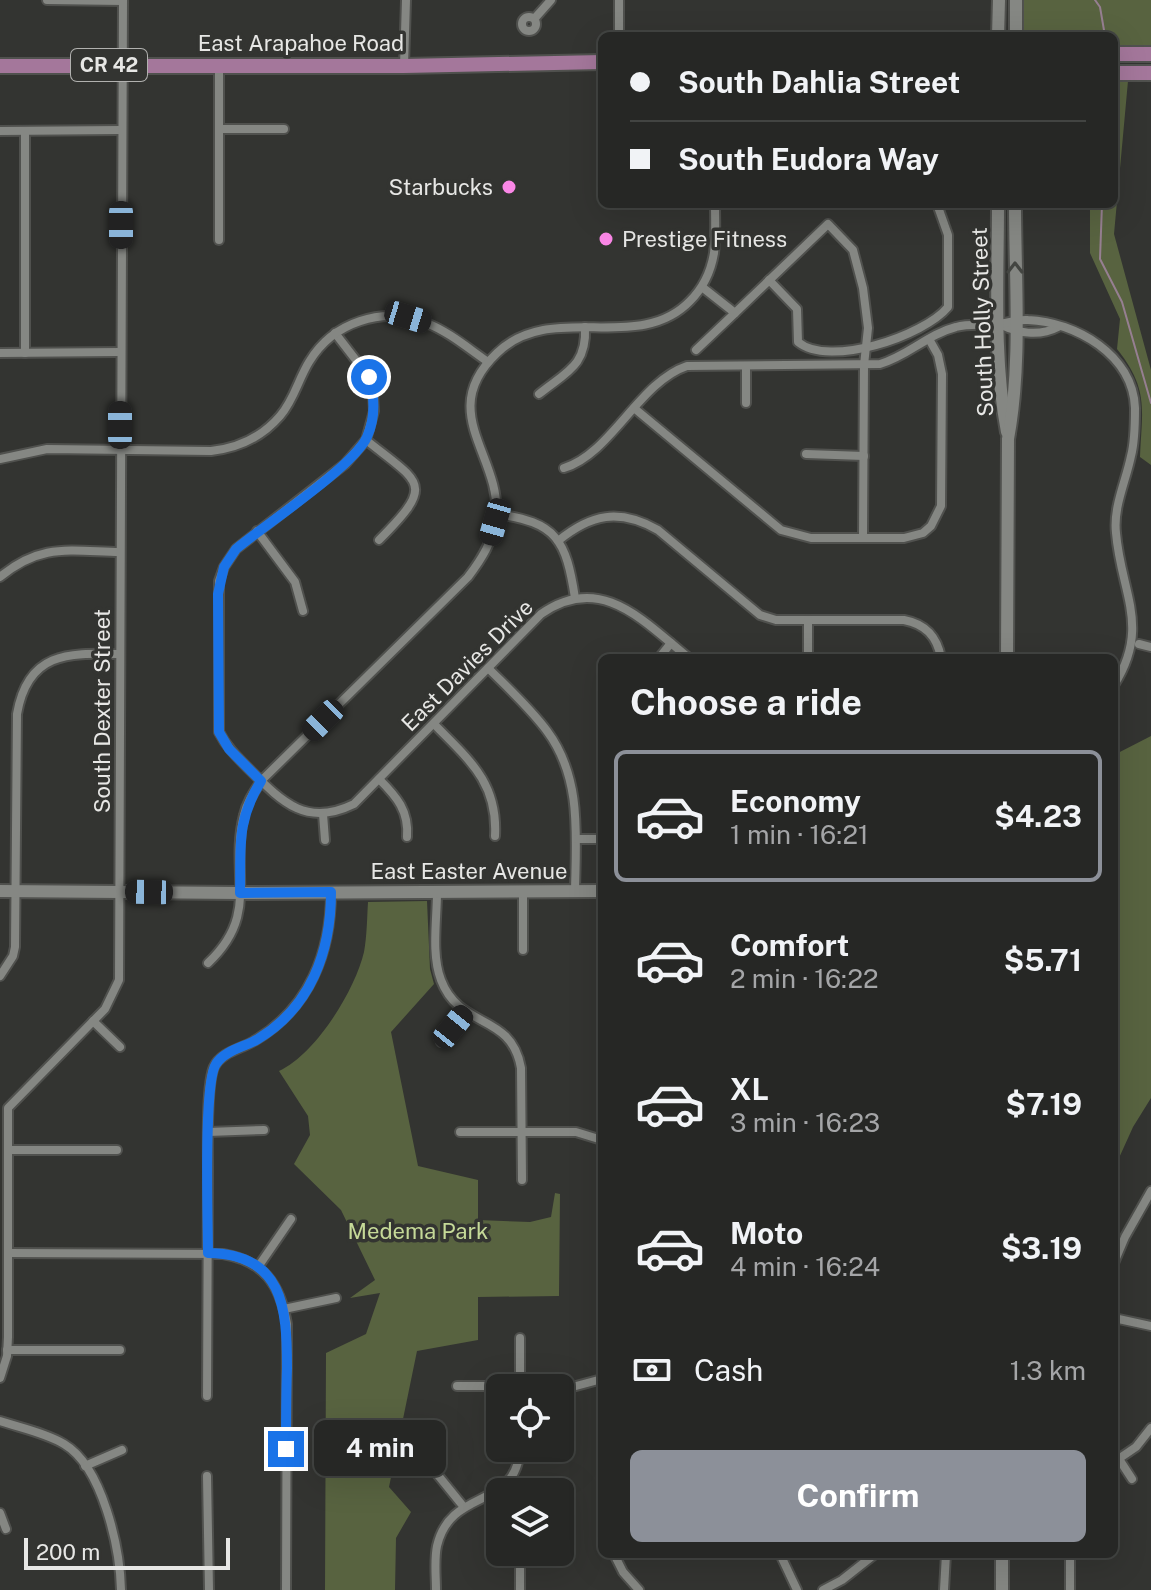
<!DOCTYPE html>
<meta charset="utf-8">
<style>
body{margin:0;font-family:"Public Sans",sans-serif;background:#323332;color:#f1f3f6;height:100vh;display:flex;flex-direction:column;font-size:30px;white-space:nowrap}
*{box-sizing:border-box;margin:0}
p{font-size:26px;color:#a4a5a7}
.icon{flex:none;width:44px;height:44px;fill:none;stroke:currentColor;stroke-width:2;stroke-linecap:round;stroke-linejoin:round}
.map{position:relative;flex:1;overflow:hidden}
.sheet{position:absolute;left:598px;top:654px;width:520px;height:904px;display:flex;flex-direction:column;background:#262725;border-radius:12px;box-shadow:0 8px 32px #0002,0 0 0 2px #424442}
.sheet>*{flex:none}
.hud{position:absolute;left:598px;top:32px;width:520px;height:176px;border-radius:12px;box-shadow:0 8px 32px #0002,0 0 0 2px #424442;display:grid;align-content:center;height:176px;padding:0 32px;background:#262725}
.fabs{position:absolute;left:486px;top:1374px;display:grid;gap:16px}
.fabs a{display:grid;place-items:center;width:88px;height:88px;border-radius:12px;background:#262725;box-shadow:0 8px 32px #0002,0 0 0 2px #424442;font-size:40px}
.scale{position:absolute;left:24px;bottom:20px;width:206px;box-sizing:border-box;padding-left:8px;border:4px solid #e7e7e5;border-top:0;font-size:22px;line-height:28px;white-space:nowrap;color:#e7e7e5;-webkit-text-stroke:6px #333431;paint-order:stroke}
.end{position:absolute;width:36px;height:36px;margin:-18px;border:10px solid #1a73e8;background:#fff;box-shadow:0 0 0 4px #fff}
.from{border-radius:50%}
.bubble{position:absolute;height:56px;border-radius:12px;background:#262725;box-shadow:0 8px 32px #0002,0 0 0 2px #424442;font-size:26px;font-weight:700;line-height:56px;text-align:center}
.car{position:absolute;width:24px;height:48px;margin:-24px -12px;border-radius:10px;box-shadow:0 0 6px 2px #0007;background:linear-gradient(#222 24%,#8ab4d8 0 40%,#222 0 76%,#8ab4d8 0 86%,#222 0)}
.hud b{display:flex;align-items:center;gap:28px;height:76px;font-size:30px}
.hud b+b{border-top:2px solid #424442}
.hud i{width:20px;height:20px;background:#f1f3f6}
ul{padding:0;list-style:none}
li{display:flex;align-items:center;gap:24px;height:132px;margin:0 16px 12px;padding:0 16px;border:4px solid transparent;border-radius:12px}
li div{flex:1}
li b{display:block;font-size:30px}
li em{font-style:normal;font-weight:700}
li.active{border-color:#8c9099}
li>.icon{width:72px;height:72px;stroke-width:1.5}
h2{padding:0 32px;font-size:36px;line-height:96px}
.pay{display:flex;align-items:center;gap:20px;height:88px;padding:0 32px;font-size:30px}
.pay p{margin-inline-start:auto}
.button{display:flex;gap:16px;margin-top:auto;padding:16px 32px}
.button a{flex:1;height:92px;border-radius:12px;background:#8c9099;color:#fff;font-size:32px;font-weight:700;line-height:92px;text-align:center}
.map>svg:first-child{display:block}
.green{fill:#586340}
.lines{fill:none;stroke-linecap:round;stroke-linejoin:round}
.stream{stroke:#967f91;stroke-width:2}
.street-casing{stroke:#50514e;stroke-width:12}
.secondary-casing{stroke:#50514e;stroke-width:16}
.primary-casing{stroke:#50514e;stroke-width:18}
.street{stroke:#858783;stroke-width:8}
.secondary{stroke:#858783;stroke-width:12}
.primary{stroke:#a4779b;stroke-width:14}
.oneway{stroke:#434541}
.route{stroke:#1a73e8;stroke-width:10}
.poi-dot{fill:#fa87e6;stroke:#333431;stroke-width:3}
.labels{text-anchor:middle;stroke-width:7;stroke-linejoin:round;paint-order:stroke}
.shield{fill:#333431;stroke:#b1b1af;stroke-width:2}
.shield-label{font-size:20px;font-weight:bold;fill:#e7e7e5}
.street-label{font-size:22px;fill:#e7e7e5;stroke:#333431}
.poi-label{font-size:22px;fill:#e7e7e5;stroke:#333431;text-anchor:end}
.park-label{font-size:22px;fill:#c5d998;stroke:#333431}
</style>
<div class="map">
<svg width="1151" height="1590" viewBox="0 0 1151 1590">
<rect width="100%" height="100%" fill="#333431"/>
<g class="green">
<path d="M1022,0H1151V49H1114V36H1022Z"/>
<path d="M1128,81L1114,234L1151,370V465L1140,457C1142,409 1149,389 1117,349L1120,319L1090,253V204H1114V82Z"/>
<path d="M1151,736V1098L1133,1127L1114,1169V755Z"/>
<path d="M427,901L430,969L434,984L391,1032L418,1166L478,1180V1220L530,1222L551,1217L555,1193L560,1194L559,1296L478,1297V1340L417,1351L389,1487L411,1512L396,1538L395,1590H325L326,1353L366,1334L380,1293L350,1298L375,1280L341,1210L294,1164L310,1135L308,1116L279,1071C316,1054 355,990 364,952C367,936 367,918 368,902Z"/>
</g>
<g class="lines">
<g class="stream">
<path d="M1095,0L1100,7L1105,36"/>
<path d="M1102,204L1100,259L1122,302L1151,403"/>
</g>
<defs>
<g id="street">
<path d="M47,0L123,1"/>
<circle cx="529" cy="24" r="7"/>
<path d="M535,18L551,0"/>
<path d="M619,36V0"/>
<path d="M404,66L406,0"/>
<path d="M219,129H284"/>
<path d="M0,131L121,130"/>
<path d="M25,131V353"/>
<path d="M219,240V65"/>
<path d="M769,280L797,309L798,342C829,368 924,336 948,307V235L937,204"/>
<path d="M702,287L735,313L828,224L853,250L863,288L868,328L864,365L863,538"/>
<path d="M999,324C1017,333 1039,337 1058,327"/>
<path d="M335,333L369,377L373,393L374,411L366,440L345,464L236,549L224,567L219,581V732C227,748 238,758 251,771C283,803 307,827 354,804L541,614C601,572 643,621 689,658"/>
<path d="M696,350L735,313"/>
<path d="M0,353L120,352"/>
<path d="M539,394C566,372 587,366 585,327"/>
<path d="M746,403V366"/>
<path d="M634,408L781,530L811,538H904L923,533L931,526L941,506L942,374L938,355L929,339"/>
<path d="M366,440C421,484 436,483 379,540"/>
<path d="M806,454L864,456"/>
<path d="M0,459L47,449L211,451C238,448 262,437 280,416C294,400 298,380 309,362C333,322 382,306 426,323C448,331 469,349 488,362"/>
<path d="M564,468C611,454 639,382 687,366L880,364C908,356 928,334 956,327C970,323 984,326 998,324C1009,323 1017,319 1028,320C1076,322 1133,355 1135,408C1135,424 1135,441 1131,456C1126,481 1113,507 1116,533C1121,593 1151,627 1114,685"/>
<path d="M496,514C557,522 566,540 575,598"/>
<path d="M257,531L295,582L303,611"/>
<path d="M558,541C591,514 619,508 658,530L760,615L776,620H904C925,624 937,636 941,658"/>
<path d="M0,577C41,543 69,551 120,552"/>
<path d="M808,620V658"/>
<path d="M1139,644L1151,647"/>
<path d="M659,658L671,643"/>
<path d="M488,668C508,688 530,708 547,731C582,778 576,835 575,891"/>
<path d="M434,724C468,759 498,782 495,836"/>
<path d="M379,779C397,797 409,811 407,837"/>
<path d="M323,814L325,840"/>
<path d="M576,839H602"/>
<path d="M437,892C437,920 431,954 441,980C460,1030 511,1012 521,1068L522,1180"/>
<path d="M523,893V950"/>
<path d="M208,963C261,913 229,874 244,815C247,802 254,792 261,781L468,577C481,560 494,540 496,517C502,456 435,412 497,353C551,300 638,355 690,301C703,288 711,271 714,253C716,237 715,220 715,204"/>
<path d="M0,976L13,956L15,947L17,714C28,651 69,653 120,654"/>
<path d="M93,1021L120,1047"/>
<path d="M441,1042L465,1012"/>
<path d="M208,1132L264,1130"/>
<path d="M460,1132H576L602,1140"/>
<path d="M8,1150H117"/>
<path d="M8,1253L223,1254C264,1261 280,1284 287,1324L286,1590"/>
<path d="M1114,1263L1125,1237L1151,1191"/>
<path d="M258,1267L291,1219"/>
<path d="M284,1309L336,1298"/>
<path d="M1114,1318L1151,1326"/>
<path d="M520,1338V1388"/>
<path d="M7,1350H120"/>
<path d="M0,1378L7,1356L8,1337V1108L105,1009L119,980L123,0"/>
<path d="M457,1386H576L602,1379"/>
<path d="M207,1396C208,1321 208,1246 208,1170C208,1148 206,1085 214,1067C221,1052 241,1049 254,1041C309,1009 331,953 331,892"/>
<path d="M0,1421C21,1428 46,1433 64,1444C103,1467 120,1549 121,1590"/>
<path d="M1119,1459L1132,1479"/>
<path d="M1114,1462L1136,1447L1151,1428"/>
<path d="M85,1466L122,1450"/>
<path d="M437,1474L463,1506"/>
<path d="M207,1476L209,1590"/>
<path d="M0,1513L6,1529"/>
<path d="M614,1554L623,1572L639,1590"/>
<path d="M780,1554L797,1590"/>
<path d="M436,1590C436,1576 434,1560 437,1546C451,1486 517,1511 520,1448"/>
<path d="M520,1590V1569"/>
<path d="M823,1590L842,1580L875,1554"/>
<path d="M944,1590L946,1554"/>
<path d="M1070,1590V1554"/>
</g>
<g id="secondary">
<path d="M998,36L999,0"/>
<path d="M1016,36V0"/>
<path d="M998,204C998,279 993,358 1007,432"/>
<path d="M1007,658L1008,439C1022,364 1015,280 1015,204"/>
<path d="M0,891L240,893L602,891"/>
<path d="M1002,1590V1554"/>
</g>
<g id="primary">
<path d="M1114,54H1151"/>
<path d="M0,66H404L602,62"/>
<path d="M1114,73H1151"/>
</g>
</defs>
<use href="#street" class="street-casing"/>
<use href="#secondary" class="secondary-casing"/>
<use href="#primary" class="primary-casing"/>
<use href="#street" class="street"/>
<use href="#secondary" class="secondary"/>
<use href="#primary" class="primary"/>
</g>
<defs><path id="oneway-chevron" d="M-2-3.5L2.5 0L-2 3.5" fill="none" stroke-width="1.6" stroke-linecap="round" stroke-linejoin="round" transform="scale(2)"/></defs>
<use class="oneway" href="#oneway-chevron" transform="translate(1015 268) rotate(-90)"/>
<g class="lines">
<path class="route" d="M286,1449C286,1422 286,1395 287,1368C287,1307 283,1254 208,1253C208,1222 203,1083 216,1064C225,1050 245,1047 258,1039C311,1007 331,951 331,892L240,893C241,848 236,821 261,781L229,749L219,732L218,594L224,567L236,549C266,524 353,467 367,437C376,417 375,398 369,377"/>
</g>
<g class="poi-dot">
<circle cx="509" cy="187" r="8"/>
<circle cx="606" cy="239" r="8"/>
</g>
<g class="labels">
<rect class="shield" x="71" y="49" width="76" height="32" rx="6"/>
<g class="shield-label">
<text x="109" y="72">CR 42</text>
</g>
<g class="street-label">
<text x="301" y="51">East Arapahoe Road</text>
<text transform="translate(982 322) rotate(-92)" y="8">South Holly Street</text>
<text transform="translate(467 665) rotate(-45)" y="8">East Davies Drive</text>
<text transform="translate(102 711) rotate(-90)" y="8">South Dexter Street</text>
<text x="469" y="879">East Easter Avenue</text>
</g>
<g class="poi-label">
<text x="493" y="195">Starbucks</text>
<text x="622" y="247" text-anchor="start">Prestige Fitness</text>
</g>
<g class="park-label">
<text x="418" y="1239">Medema Park</text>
</g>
</g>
</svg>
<div class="fabs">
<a><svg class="icon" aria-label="locate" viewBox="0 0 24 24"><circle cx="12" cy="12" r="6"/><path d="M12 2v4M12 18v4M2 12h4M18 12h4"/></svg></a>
<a><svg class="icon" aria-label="layers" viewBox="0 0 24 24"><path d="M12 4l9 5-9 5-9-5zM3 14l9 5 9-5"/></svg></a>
</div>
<div class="scale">200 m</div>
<i class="end from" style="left:369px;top:377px"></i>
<i class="end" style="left:286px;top:1449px"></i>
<div class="bubble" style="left:314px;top:1420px;width:132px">4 min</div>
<i class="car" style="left:121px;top:225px;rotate:180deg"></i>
<i class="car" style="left:408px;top:317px;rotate:107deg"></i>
<i class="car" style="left:120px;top:425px;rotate:0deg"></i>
<i class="car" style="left:495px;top:522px;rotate:196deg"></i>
<i class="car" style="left:323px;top:720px;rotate:225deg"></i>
<i class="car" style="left:149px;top:892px;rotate:271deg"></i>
<i class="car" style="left:453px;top:1027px;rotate:39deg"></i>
<div class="hud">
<b><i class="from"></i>South Dahlia Street</b>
<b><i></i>South Eudora Way</b>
</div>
<section class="sheet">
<h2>Choose a ride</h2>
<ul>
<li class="active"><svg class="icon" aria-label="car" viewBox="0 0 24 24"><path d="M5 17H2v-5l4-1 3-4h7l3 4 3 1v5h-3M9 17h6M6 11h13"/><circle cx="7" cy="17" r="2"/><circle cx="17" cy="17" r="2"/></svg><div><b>Economy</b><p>1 min · 16:21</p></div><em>$4.23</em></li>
<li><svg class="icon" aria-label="car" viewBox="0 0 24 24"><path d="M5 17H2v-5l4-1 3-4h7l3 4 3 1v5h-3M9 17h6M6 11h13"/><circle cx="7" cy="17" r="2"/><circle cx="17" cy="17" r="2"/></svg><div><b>Comfort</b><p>2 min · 16:22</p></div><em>$5.71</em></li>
<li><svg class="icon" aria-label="car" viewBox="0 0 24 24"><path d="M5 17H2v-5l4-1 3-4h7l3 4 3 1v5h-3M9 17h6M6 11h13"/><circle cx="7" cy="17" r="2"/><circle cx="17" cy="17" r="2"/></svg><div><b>XL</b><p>3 min · 16:23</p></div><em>$7.19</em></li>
<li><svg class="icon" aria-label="car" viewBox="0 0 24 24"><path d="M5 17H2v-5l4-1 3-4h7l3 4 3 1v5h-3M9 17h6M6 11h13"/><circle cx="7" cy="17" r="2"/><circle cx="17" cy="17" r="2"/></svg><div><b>Moto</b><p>4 min · 16:24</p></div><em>$3.19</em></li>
</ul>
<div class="pay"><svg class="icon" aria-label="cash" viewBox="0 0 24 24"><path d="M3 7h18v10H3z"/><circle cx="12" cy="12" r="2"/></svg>Cash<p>1.3 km</p></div>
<div class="button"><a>Confirm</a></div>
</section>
</div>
